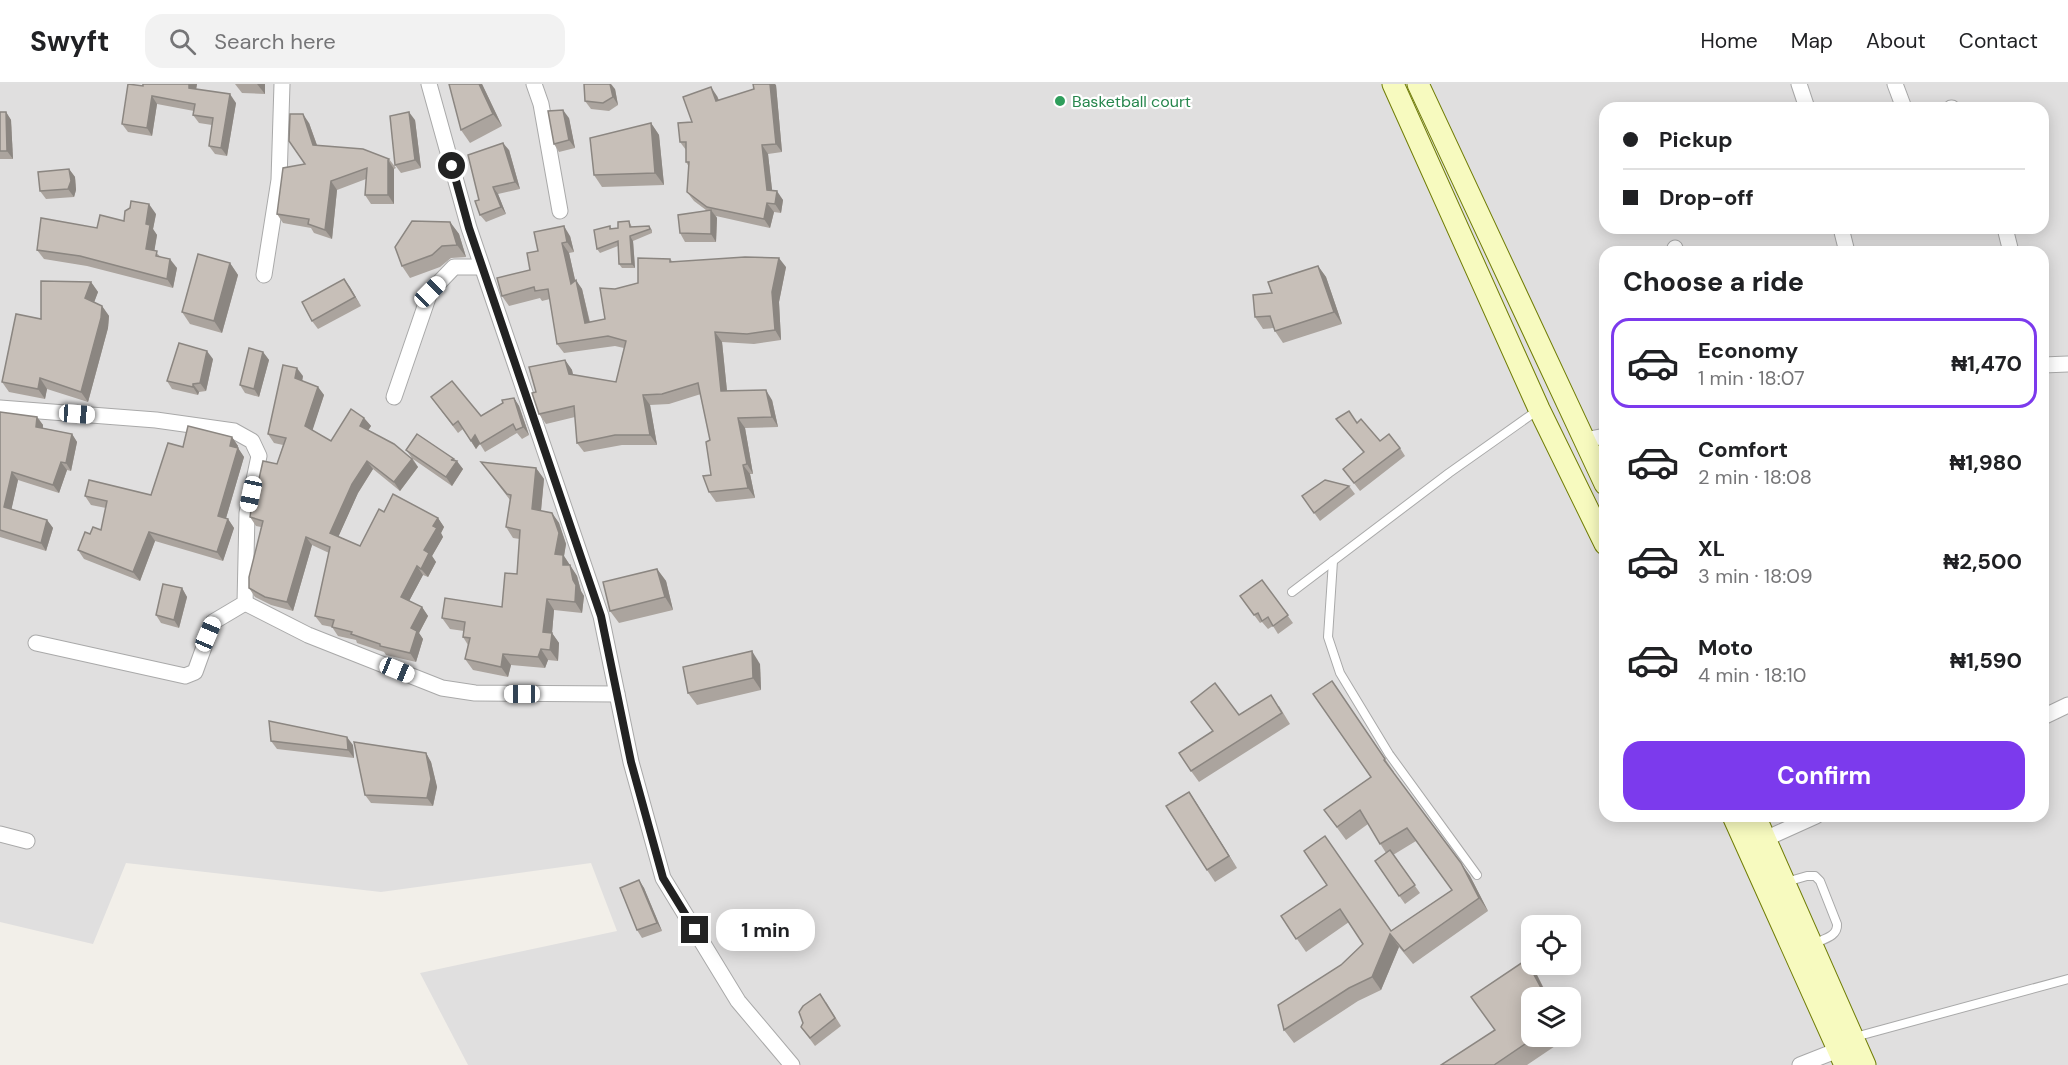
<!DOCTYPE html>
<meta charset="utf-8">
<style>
body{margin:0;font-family:"DM Sans",sans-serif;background:#f2f2f2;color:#202124;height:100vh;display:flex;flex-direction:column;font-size:22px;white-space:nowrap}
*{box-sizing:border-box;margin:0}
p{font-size:20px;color:#757577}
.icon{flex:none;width:33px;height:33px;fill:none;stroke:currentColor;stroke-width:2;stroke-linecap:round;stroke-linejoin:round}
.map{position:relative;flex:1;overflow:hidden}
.drawer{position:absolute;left:1599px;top:162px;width:450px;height:576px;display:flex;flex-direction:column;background:#fff;border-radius:18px;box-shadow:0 3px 15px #0003}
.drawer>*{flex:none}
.banner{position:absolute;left:1599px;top:18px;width:450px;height:132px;border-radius:18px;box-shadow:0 3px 15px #0003;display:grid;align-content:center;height:132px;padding:0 24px;background:#fff}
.tools{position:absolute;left:1521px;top:831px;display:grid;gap:12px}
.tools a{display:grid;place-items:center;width:60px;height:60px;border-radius:12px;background:#fff;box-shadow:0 3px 15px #0003;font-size:30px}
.end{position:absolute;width:27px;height:27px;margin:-14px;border:8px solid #222;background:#fff;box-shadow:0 0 0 3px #fff}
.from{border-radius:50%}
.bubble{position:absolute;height:42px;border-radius:18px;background:#fff;box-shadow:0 3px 15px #0003;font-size:20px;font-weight:700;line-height:42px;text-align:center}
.car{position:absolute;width:18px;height:36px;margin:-18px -9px;border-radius:8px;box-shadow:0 0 4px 2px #0007;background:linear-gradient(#fff 24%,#345 0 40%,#fff 0 76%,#345 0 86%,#fff 0)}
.banner b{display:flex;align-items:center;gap:21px;height:57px;font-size:22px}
.banner b+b{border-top:2px solid #e0e0e0}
.banner i{width:15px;height:15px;background:#202124}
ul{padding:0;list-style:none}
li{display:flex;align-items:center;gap:18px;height:90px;margin:0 12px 9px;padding:0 12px;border:3px solid transparent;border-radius:18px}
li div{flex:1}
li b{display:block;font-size:22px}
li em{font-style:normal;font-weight:700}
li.current{border-color:#7c3aed}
li>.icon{width:54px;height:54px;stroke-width:1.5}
h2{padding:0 24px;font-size:27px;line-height:72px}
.primary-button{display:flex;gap:12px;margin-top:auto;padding:12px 24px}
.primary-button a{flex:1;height:69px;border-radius:18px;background:#7c3aed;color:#fff;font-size:24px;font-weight:700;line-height:69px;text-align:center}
header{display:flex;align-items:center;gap:36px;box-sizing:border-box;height:84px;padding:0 30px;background:#fff;border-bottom:2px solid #e0e0e0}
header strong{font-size:28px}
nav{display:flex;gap:33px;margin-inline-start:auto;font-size:21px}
.search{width:420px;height:54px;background:#f2f2f2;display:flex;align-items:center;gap:15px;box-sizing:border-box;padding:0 21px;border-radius:18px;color:#757577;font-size:22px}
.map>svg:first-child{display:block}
.residential{fill:#e0dfdf;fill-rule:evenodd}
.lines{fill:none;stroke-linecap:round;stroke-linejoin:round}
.service-casing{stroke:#a9a9a9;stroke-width:10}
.minor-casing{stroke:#a9a9a9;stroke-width:17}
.secondary-casing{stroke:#707d05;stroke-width:23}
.service{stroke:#fff;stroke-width:8}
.minor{stroke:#fff;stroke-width:15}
.secondary{stroke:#f7fabf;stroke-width:21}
.wall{fill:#aba49e}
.shaded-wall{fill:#8b8681}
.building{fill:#c7bfb8;stroke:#8b8681;stroke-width:1.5}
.route{stroke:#222;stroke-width:8}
.leisure-dot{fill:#2e9e5b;stroke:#fff;stroke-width:2}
.labels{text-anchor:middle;stroke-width:4.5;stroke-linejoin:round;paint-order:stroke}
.leisure-label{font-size:16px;fill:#27864d;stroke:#fff;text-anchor:start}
</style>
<header>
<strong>Swyft</strong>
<div class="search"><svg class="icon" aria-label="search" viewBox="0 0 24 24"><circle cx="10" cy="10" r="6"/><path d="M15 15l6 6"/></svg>Search here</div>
<nav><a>Home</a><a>Map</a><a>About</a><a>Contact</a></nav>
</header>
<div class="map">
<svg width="2068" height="981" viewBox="0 0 2068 981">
<rect width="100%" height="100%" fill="#f2efe9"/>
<path class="residential" d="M0,0H2068V981H468L420,889L617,847L591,779L381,808L126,779L93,860L0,838ZM1605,24H2043V144H1605ZM1605,168H2043V732H1605ZM1532,842H1570V880H1532ZM1532,914H1570V952H1532Z"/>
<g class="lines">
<defs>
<g id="service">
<path d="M1333,477L1328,553L1340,589L1389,670L1477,791"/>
<path d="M1292,508L1449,389L1538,326"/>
<path d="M1786,798L1807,792H1815L1820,797L1837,840C1838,853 1823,855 1813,860"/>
<path d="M1855,953L2068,895"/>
</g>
<g id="minor">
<path d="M429,0L469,144L601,532L631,678L663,794L738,917L792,981"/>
<path d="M534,0L541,20L560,127"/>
<path d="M1799,0L1807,24"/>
<path d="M1895,0L1904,24"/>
<path d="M1951,24H1952"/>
<path d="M1841,144L1847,168"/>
<path d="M2005,144L2011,168"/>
<path d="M1675,164L1676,168"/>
<path d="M264,191L279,96L282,0"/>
<path d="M2043,281L2068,280"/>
<path d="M394,313L430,208L454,183H482"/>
<path d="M0,324L156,336L234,347L252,357L259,372L247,429L245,519L213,538L195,588L185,592L36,559"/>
<path d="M1585,356L1605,352"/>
<path d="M245,519L308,551L442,604L475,609L617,610"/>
<path d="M2043,633L2068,621"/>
<path d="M0,750L27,757"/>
<path d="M1765,755L1816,732"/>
<path d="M1800,981L1838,966"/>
</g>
<g id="secondary">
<path d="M1393,0L1539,325L1605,460"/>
<path d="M1418,0L1605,400"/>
<path d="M1733,732L1845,981"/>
<path d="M1755,732L1865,981"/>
</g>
</defs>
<use href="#service" class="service-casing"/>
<use href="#minor" class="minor-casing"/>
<use href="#secondary" class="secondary-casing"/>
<use href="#service" class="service"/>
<use href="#minor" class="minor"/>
<use href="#secondary" class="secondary"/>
</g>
<g class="wall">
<path d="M143,0H197L196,5L236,19L227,72L215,70L209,62L212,41L199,39L193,31L194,27L157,20L152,52L128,48L122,40Z"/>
<path d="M235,0H265V10L242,9Z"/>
<path d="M482,0L502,42L470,59L461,46Z"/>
<path d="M776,1L782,68L768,70L772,106L783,116L781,129L774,128L770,144L716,132L717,134L716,158H685L680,149L706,126L694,117L687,108L689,83L686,78V66L680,58L692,38L717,12L719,16Z"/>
<path d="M615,5L618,21L609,27L591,25L585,17Z"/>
<path d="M0,28H6L11,36L13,75H0Z"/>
<path d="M569,34L575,64L559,68L554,60Z"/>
<path d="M415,36L421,84L401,89L395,81Z"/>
<path d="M309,39L317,61L389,75L396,84L394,85V120H371L365,111L366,95L337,106L332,155L314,149L311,144L283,139L277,130L305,80Z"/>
<path d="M651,39L659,51L664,101L602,103L594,91Z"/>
<path d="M509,66L520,105L498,110L506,130L486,138L480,131L479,116Z"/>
<path d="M69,85L75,93L76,106L74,113L46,115L40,107Z"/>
<path d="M156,130L153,145L157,151L154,167L161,173L177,184L173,204L87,182L44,175L37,166L97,144Z"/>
<path d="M629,137L632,143L649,142L652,146V149L633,157L635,184H622L619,180L618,162L600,169L597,165L610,142L611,144H618Z"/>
<path d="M450,138L459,150L466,173L451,174L440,183L410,194L402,182Z"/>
<path d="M570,152L574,168L569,169L575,196L582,205L590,238L605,235L615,205L638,199L670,175L673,178L786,183L779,218L781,256L754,260L722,258L727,307L772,316L778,343L745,344L753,390H750L755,414L716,418L709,408L711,391L710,356L701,310L669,320L650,321L657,361H622L584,368L577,359L575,333L546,340L539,330L536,308L565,276L572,286L573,291L616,298L624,264L615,262L564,269L557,260L550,215L542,217L540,214L509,222L502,212L530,186L538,167Z"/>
<path d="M230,179L238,191L222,249L190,240L182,228Z"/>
<path d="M1318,182L1326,193L1342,240L1283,259L1275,247L1274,244L1263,245L1255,233L1272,209Z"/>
<path d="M344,195L361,222L318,245L312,237Z"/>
<path d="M91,198L98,208L94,218L102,222L109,232L108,244L88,318L47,305L45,315L9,308L2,298L41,235Z"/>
<path d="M263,268L269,276L259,313L245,309L240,301Z"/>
<path d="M213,275L206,307L199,308L198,311L172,305L167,297Z"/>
<path d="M303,292L302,297L318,303L324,311L312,346L331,357L364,334L371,342L368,346L412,374L406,366L454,375L463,385L452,402L413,375L418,383L400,407L373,385L358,409L338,453L360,462L384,428L438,434L444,443L441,449L443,453L432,472L436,478L428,493L423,491L409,517L422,523L428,532L419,549L423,555L416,578L386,571L384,568L357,559L356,556L338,552L332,543L322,541L315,532L329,469L312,461L293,527L271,521L255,513L249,504L261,443L256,442L250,433L259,401L258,399L277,380L283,361L274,359L268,350Z"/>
<path d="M431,313L481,332L514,314L519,322L529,351L522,355L517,349L485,368L480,360L476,365L463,345L458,349Z"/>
<path d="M0,328L37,333L43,341V344L72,350L77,358L71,387L67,386L59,409L18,396L11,426L47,436L53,444L46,467L0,453Z"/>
<path d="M1336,335L1357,339L1380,357L1400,364L1405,372L1360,407L1343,385L1364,369Z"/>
<path d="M232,353L238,362V364L244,373L226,434L228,435L234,444L223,477L155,457L140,497L84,475L78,466L90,450L101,446L106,424L91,421L85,412L151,411L183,363Z"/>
<path d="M481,378L536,384L544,395L541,427L552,429L559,439L566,460L564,472L577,492L581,507L584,512L582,529L554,526L552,549L559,559L558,577L548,576L545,584L511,581L508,593L473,586L465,575L468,561L463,553L464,547L450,545L442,534L502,523L517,490L520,455L513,454L506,443L510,416Z"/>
<path d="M1349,402L1355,410L1320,437L1302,412Z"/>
<path d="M657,485L666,497L673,526L619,539L610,527Z"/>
<path d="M1262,496L1293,539L1278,550L1273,542L1268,545L1262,538L1260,539L1240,512Z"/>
<path d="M182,504L187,513L179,544L161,539L156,531Z"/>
<path d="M760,580L761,606L697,621L688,609Z"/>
<path d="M1332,597L1394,688L1393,689L1470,792L1488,827L1413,880L1399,863L1381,906L1358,917L1294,959L1284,946L1341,881L1363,860L1349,838L1306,868L1281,832L1327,801L1391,847L1452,806L1416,757L1393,771L1420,809L1405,820L1375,777L1386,769L1368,740L1346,756L1324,726L1371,693Z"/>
<path d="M1191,618L1239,631L1279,622L1290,640L1199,698L1191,687L1213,647Z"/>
<path d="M271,657L353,661L354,674L277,665Z"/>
<path d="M426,669L431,678L437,703L433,722L371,719L365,711Z"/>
<path d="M1189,708L1237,784L1215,798L1207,786Z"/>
<path d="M639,796L644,804L662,847L642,854L637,846Z"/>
<path d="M1526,876L1537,891L1548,912L1532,952H1570L1527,981H1441L1495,946Z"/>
<path d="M826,918L841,942L815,962L801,943Z"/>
</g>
<g class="shaded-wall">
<path d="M189,0H197L195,12L189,4Z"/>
<path d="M257,0H265V10Z"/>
<path d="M479,0H482L502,42L493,30Z"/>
<path d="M610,0H611L615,5L618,21L613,13Z"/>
<path d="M770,0H775L776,1L782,68L776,60Z"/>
<path d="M711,3L717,12L722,26L716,17Z"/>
<path d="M230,10L236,19L227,72L221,64Z"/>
<path d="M152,12L157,20L152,52L147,44Z"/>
<path d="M563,26L569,34L575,64L569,56Z"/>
<path d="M6,28L11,36L13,75L7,67Z"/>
<path d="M409,28L415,36L421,84L415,76Z"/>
<path d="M303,30L309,39L320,70L313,61Z"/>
<path d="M651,39L659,51L664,101L655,89Z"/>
<path d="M503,59L509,66L520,105L515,98Z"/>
<path d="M762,61L768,70L773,114L767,106Z"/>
<path d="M388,76L394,85V120L388,111Z"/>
<path d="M69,85L75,93L76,106L74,113L68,105Z"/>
<path d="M331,97L337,106L332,155L325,146Z"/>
<path d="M493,103L498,110L506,130L501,123Z"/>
<path d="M777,107L783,116L781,129L775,120Z"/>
<path d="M767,119L774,128L770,144L764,135Z"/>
<path d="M149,120L156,130L153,145L157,151L153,175L146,165V140Z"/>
<path d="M711,126L717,134L716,158L711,150Z"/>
<path d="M450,138L459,150L466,173L457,161Z"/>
<path d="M564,142L570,152L574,168L567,158Z"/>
<path d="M630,152L633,157L635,184L632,180Z"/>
<path d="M562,159L569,169L578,209L571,200Z"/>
<path d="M779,174L786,183L779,218L781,256L775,246L772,208Z"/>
<path d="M170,175L177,184L173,204L167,195Z"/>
<path d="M230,179L238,191L222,249L214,237Z"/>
<path d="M1318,182L1326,193L1342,240L1334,228Z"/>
<path d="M344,195L350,203L361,222L355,213Z"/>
<path d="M576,196L582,205L592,249L585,239Z"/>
<path d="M91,198L98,208L92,224L85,214Z"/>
<path d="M102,222L109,232L108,244L88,318L81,308Z"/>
<path d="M715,248L722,258L728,317L721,307Z"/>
<path d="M207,267L213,275L206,307L200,299Z"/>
<path d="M263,268L269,276L259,313L254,305Z"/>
<path d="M565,276L572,286L575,300L569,290Z"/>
<path d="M297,284L303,292L301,303L295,294Z"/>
<path d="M40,294L47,305L45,315L38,305Z"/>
<path d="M193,300L199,308L198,311L193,303Z"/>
<path d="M318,303L324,311L311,351L305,342Z"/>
<path d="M766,306L772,316L778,343L772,333Z"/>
<path d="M643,311L650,321L657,361L650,351Z"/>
<path d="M514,314L519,322L529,351L523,343Z"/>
<path d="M37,333L43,341L42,351L36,343Z"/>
<path d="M364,334L371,342L366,350L360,342Z"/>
<path d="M738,334L745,344L753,390L747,380Z"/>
<path d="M72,350L77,358L71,387L66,379Z"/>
<path d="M475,351L480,359L476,365L471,357Z"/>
<path d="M232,353L238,362L237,365L238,364L244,373L224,441L218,432Z"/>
<path d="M412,375L418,383L400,407L394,398Z"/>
<path d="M367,377L373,385L358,409L336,458L330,449L352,400Z"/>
<path d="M457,377L463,385L452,402L446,393Z"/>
<path d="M61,378L67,386L59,409L53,401Z"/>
<path d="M743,381L750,390L755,414L748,404Z"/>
<path d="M536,384L544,395L540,436L532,425Z"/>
<path d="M12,388L18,396L10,432L4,423Z"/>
<path d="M552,429L559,439L566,460L564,472L577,492L581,507L584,512L582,529L575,518L563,481L555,470Z"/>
<path d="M438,434L444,443L441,449L443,453L432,472L436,478L428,493L421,485L424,466L433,442Z"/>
<path d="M228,435L234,444L223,477L217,468Z"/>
<path d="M47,436L53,444L46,467L41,459Z"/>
<path d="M149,448L155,457L140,497L133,488Z"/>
<path d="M306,453L312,461L293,527L287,518Z"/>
<path d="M417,482L423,491L407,521L401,513Z"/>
<path d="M657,485L666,497L673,526L665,513Z"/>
<path d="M182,504L187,513L179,544L174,536Z"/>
<path d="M547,515L554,526L552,549L559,559L558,577L550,566L543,548Z"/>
<path d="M422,523L428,532L419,549L423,555L416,578L410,569L411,544Z"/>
<path d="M541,565L548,576L545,584L538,573Z"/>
<path d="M752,567L760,580L761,606L753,594Z"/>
<path d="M503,570L511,581L508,593L501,583Z"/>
<path d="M347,653L353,661L354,674L348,666Z"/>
<path d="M426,669L431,678L437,703L433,722L427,714Z"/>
<path d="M1189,708L1197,720L1237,784L1229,772Z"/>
<path d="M1461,779L1470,792L1488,827L1479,814Z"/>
<path d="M639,796L644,804L662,847L657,839Z"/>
<path d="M1390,850L1399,863L1381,906L1372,893Z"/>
<path d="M1526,876L1537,891L1548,914L1546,913Z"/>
</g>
<g class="building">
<path d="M128,0L143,2V0H189V4L230,10L221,64L209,62L213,34L193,31L195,20L152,12L147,44L122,40Z"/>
<path d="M449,0H479L493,30L461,46Z"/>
<path d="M584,0H610L613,13L603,19L585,17Z"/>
<path d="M753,0H770L776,60L762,61L767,106L777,107L775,120L767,119L764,135L707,123L687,108L689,78H686V58H680L678,39L692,38L683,13L711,3L716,17L754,5Z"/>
<path d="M563,26L569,56L554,60L548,27Z"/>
<path d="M0,28H6L7,67H0Z"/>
<path d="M409,28L415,76L395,81L390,32Z"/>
<path d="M290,30H303L313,61L363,65L389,75L388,76V111H365L367,84L331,97L325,146L308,140L309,135L277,130L283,84L305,80L289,57Z"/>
<path d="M651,39L655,89L594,91L590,54Z"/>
<path d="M503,59L515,98L493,103L501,123L480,131L475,117L479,116L468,71Z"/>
<path d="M69,85L71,97L68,105L40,107L38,88Z"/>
<path d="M131,117L149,120L146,140L150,141L146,165L157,167L156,172L170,175L167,195L80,172L37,166L41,134L97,144L100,131L124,137L125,127L130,124Z"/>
<path d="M711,126V150L680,149L678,131Z"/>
<path d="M412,137L450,138L457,161L442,162L432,171L402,182L395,163Z"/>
<path d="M629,137L630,143L649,142L650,145L630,152L632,180H619L618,157L597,165L594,146L610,142V145L618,144V138Z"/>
<path d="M564,142L567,158L562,159L571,200L576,196L585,239L605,235L600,204L615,205L638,199V174L670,175V178L745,173L779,174L772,208L775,246L747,250L715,248L721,307L766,306L772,333L738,334L747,380L743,381L748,404L709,408L703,392L711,391L706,358L710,356L698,299L662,310L643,311L650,351H615L577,359L574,322L539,330L532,309L536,308L529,283L565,276L569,290L616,298L626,257L608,252L557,260L548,205L535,207L534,203L502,212L497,194L530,186L527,169L538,167L534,148Z"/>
<path d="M198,170L230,179L214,237L182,228Z"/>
<path d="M1318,182L1334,228L1275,247L1270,232L1255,233L1253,211L1272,209L1268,198Z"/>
<path d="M344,195L355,213L312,237L302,218Z"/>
<path d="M41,197L91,198L85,214L102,222L101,234L81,308L40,294L38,305L2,298L16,230L41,235Z"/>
<path d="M179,259L207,267L200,299L193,300V303L167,297Z"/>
<path d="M249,264L263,268L254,305L240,301Z"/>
<path d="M283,281L297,284L295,294L318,303L305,342L331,357L351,325L364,334L360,342L394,360L412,375L394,398L367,377L352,400L330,449L360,462L379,425L384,428L393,410L438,434L433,442L437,444L424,466L429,469L421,485L417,482L401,513L422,523L411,544L417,547L410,569L380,562V560L351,550L352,548L332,543L334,536L315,532L330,463L306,453L287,518L265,513L249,504V493L263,437L250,433L251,426L260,400L258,399L263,377L277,380L286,354L268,350Z"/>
<path d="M452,297L481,332L503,319L502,316L514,314L523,343L516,346L513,340L480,360L475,351L471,357L458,337L453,341L431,313Z"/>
<path d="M1349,327L1357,339L1361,335L1380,357L1389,350L1400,364L1354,399L1343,385L1364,368L1336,335Z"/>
<path d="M0,328L37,333L36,343L72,350L66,379L61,378L53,401L12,388L4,423L47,436L41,459L0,446Z"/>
<path d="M188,342L232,353L230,362L238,364L218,432L228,435L217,468L149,448L133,488L78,466L85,448L90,450L93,443L101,446L107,417L85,412L89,396L151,411L168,359L183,363Z"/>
<path d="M417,350L454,375L451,376L457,377L446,393L406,366Z"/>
<path d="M481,378L536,384L532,425L552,429L559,449L555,470L563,471V481H570L573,496L576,501L575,518L547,515L543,548L552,549L550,566L541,565L538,573L503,570L501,583L465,575L470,554L463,553L465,538L442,534L445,514L502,523L505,489L517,490L520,446L506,443L511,411L507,410Z"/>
<path d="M1325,396L1349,402L1314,429L1302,412Z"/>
<path d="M657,485L665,513L610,527L603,498Z"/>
<path d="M1262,496L1288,531L1273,542L1268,533L1262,537L1258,529L1254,531L1240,512Z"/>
<path d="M163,500L182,504L174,536L156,531Z"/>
<path d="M752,567L753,594L688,609L683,583Z"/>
<path d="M1332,597L1385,675L1384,676L1461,779L1479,814L1404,867L1390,850L1372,893L1349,904L1284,946L1278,921L1341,881L1363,860L1340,825L1296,855L1281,832L1327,801L1304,767L1325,752L1391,847L1452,806L1407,744L1380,760L1360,726L1337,743L1324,726L1371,693L1313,610Z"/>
<path d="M1215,599L1239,631L1271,611L1282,629L1191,687L1179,669L1213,647L1191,618Z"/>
<path d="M269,637L347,653L348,666L271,657Z"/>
<path d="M354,658L426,669L431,695L427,714L365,711Z"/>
<path d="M1189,708L1229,772L1207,786L1166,722Z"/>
<path d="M1390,766L1415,801L1399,812L1375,777Z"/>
<path d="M639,796L657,839L637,846L620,804Z"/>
<path d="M1526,876L1546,913L1548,911L1549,914H1532V952H1537L1494,981H1441L1495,946L1471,913Z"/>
<path d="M820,910L835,934L810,954L801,943L803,939L799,928L803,922Z"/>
</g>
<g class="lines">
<path class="route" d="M452,82L469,144L601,532L631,678L663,794L695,846"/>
</g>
<circle class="leisure-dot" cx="1060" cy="17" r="6"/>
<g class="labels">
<g class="leisure-label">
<text x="1072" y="23">Basketball court</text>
</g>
</g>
</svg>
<div class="tools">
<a><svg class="icon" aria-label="locate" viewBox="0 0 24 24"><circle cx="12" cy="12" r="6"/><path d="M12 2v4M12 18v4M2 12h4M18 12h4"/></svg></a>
<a><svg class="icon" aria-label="layers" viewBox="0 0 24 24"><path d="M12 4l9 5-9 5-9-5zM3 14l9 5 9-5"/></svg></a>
</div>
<i class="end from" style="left:452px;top:82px"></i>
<i class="end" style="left:695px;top:846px"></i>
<div class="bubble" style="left:716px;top:825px;width:99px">1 min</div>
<i class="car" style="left:430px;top:208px;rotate:45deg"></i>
<i class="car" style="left:77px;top:330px;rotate:94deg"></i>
<i class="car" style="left:251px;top:410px;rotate:192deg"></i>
<i class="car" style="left:208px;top:550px;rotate:23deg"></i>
<i class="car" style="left:397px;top:586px;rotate:112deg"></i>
<i class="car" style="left:522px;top:610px;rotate:270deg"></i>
<div class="banner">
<b><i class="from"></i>Pickup</b>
<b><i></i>Drop-off</b>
</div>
<section class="drawer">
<h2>Choose a ride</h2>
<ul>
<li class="current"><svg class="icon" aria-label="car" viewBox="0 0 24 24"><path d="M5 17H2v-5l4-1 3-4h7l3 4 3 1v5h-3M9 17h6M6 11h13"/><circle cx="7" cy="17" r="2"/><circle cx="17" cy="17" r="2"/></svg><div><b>Economy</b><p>1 min · 18:07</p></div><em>₦1,470</em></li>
<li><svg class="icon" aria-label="car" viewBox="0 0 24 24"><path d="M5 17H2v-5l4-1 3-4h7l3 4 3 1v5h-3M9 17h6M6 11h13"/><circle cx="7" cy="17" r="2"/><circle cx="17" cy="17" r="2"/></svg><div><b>Comfort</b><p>2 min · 18:08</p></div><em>₦1,980</em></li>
<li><svg class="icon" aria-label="car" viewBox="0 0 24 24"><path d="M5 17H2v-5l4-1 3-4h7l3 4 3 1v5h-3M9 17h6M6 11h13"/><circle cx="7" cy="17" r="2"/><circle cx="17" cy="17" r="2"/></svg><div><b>XL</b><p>3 min · 18:09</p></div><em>₦2,500</em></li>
<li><svg class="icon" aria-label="car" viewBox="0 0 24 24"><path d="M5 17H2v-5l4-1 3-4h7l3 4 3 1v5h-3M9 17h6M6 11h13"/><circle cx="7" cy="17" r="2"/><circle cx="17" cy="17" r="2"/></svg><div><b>Moto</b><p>4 min · 18:10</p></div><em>₦1,590</em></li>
</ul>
<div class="primary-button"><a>Confirm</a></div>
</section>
</div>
